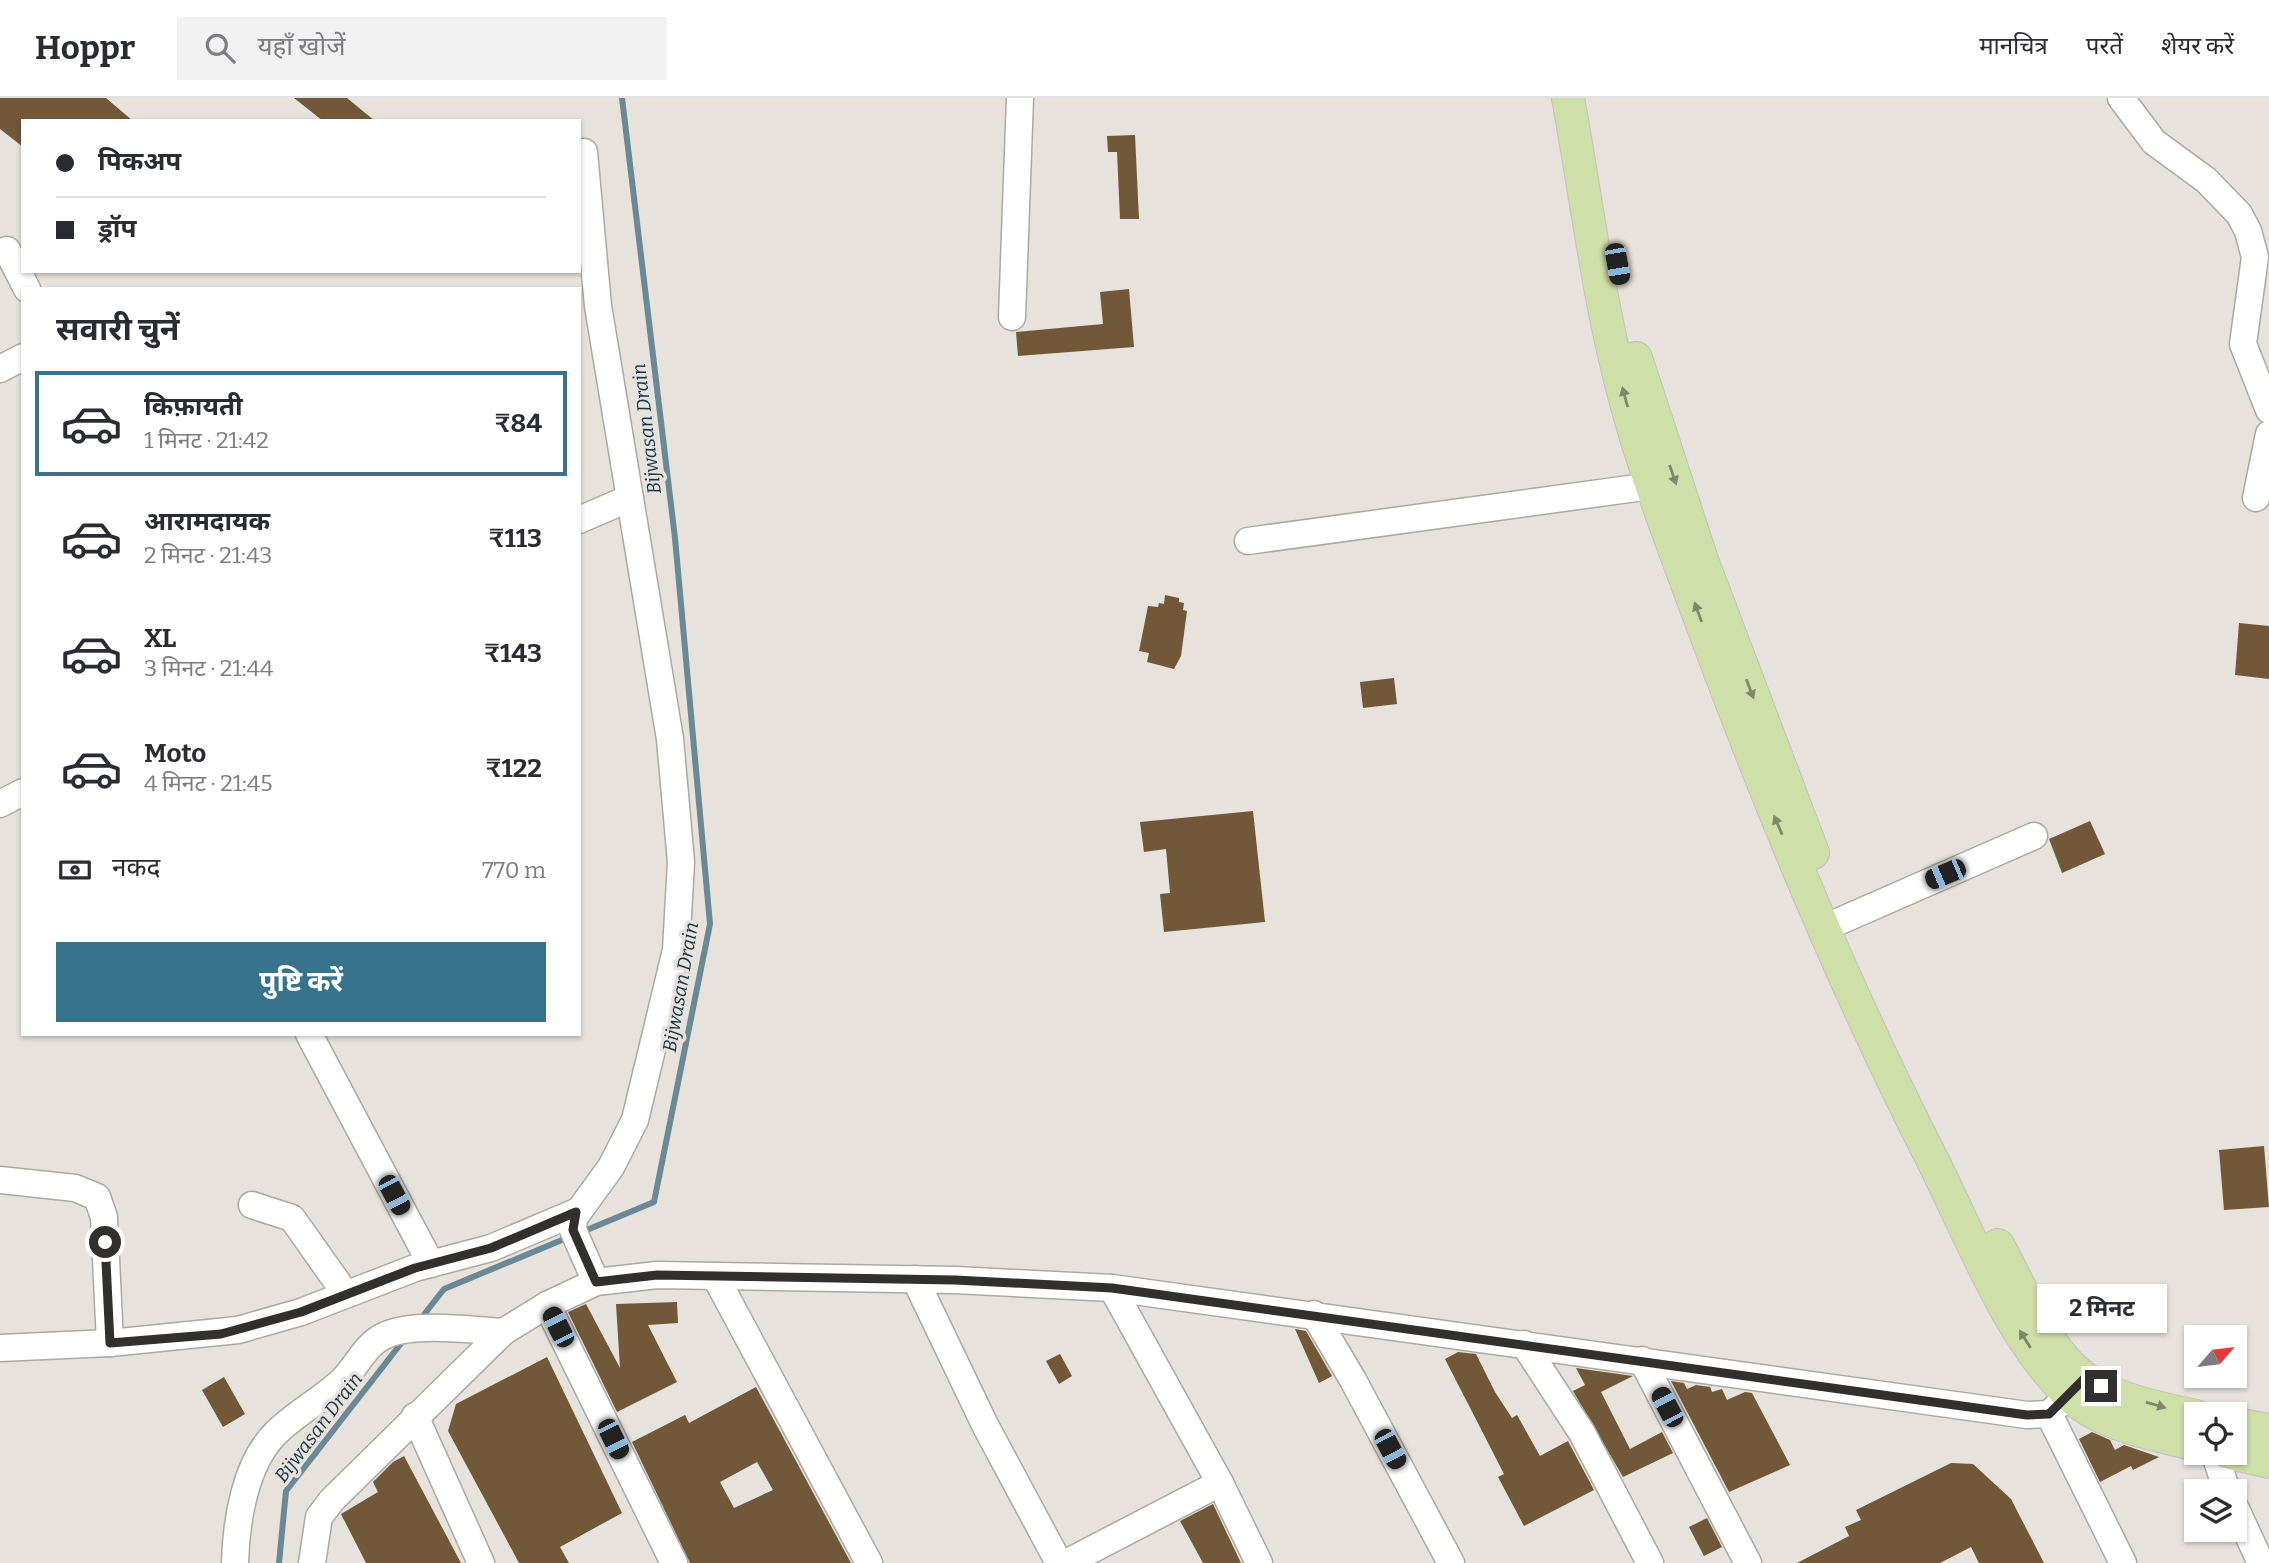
<!DOCTYPE html>
<html lang="hi">
<meta charset="utf-8">
<style>
body{margin:0;font-family:Bitter,"Noto Sans Devanagari",serif;background:#f2f2f3;color:#2b2b33;height:100vh;display:flex;flex-direction:column;font-size:26px;white-space:nowrap}
*{box-sizing:border-box;margin:0}
p{font-size:23px;color:#7c7c81}
.icon{flex:none;width:38px;height:38px;fill:none;stroke:currentColor;stroke-width:2;stroke-linecap:round;stroke-linejoin:round}
.map{position:relative;flex:1;overflow:hidden}
.drawer{position:absolute;left:21px;top:189px;width:560px;height:749px;display:flex;flex-direction:column;background:#fff;border-radius:0px;box-shadow:0 2px 5px #0004}
.drawer>*{flex:none}
.guide{position:absolute;left:21px;top:21px;width:560px;height:154px;border-radius:0px;box-shadow:0 2px 5px #0004;display:grid;align-content:center;height:154px;padding:0 35px;background:#fff}
.needle{width:46px;rotate:62deg}
.tools{position:absolute;left:2184px;top:1227px;display:grid;gap:14px}
.tools a{display:grid;place-items:center;width:63px;height:63px;border-radius:0px;background:#fff;box-shadow:0 2px 5px #0004;font-size:35px}
.end{position:absolute;width:32px;height:32px;margin:-16px;border:9px solid #32302e;background:#fff;box-shadow:0 0 0 4px #fff}
.from{border-radius:50%}
.bubble{position:absolute;height:49px;border-radius:0px;background:#fff;box-shadow:0 2px 5px #0004;font-size:23px;font-weight:700;line-height:49px;text-align:center}
.car{position:absolute;width:21px;height:42px;margin:-21px -10px;border-radius:9px;box-shadow:0 0 5px 2px #0007;background:linear-gradient(#222 24%,#8ab4d8 0 40%,#222 0 76%,#8ab4d8 0 86%,#222 0)}
.guide b{display:flex;align-items:center;gap:24px;height:66px;font-size:26px}
.guide b+b{border-top:2px solid #e1e1e2}
.guide i{width:18px;height:18px;background:#2b2b33}
ul{padding:0;list-style:none}
li{display:flex;align-items:center;gap:21px;height:105px;margin:0 14px 10px;padding:0 21px;border:4px solid transparent;border-radius:0px}
li div{flex:1}
li b{display:block;font-size:26px}
li em{font-style:normal;font-weight:700}
li.current{border-color:#37738a}
li>.icon{width:63px;height:63px;stroke-width:1.5}
h2{padding:0 35px;font-size:32px;line-height:84px}
.pay{display:flex;align-items:center;gap:18px;height:77px;padding:0 35px;font-size:26px}
.pay p{margin-inline-start:auto}
.primary-button{display:flex;gap:14px;margin-top:auto;padding:14px 35px}
.primary-button a{flex:1;height:80px;border-radius:0px;background:#37738a;color:#fff;font-size:28px;font-weight:700;line-height:80px;text-align:center}
header{display:flex;align-items:center;gap:42px;box-sizing:border-box;height:98px;padding:0 35px;background:#fff;border-bottom:2px solid #e1e1e2}
header strong{font-size:33px}
nav{display:flex;gap:38px;margin-inline-start:auto;font-size:24px}
.search{width:490px;height:63px;background:#f2f2f3;display:flex;align-items:center;gap:18px;box-sizing:border-box;padding:0 24px;border-radius:0px;color:#7c7c81;font-size:26px}
.map>svg:first-child{display:block}
.lines{fill:none;stroke-linecap:round;stroke-linejoin:round}
.stream{stroke:#6a8896;stroke-width:6}
.building{fill:#705838;fill-rule:evenodd}
.minor-casing{stroke:#ada8a2;stroke-width:29}
.major-casing{stroke:#c2c1c0;stroke-width:34}
.minor{stroke:#fff;stroke-width:26}
.major{stroke:#cfdfa8;stroke-width:32}
.oneway{fill:#80886b}
.route{stroke:#32302e;stroke-width:9}
.labels{text-anchor:middle;stroke-width:7;stroke-linejoin:round;paint-order:stroke}
.water-label{font-size:19px;font-style:italic;fill:#0f3546;stroke:#e7e2dc}
</style>
<header>
<strong>Hoppr</strong>
<div class="search"><svg class="icon" aria-label="search" viewBox="0 0 24 24"><circle cx="10" cy="10" r="6"/><path d="M15 15l6 6"/></svg>यहाँ खोजें</div>
<nav><a>मानचित्र</a><a>परतें</a><a>शेयर करें</a></nav>
</header>
<div class="map">
<svg width="2269" height="1465" viewBox="0 0 2269 1465">
<rect width="100%" height="100%" fill="#e7e2dc"/>
<g class="lines">
<g class="stream">
<path d="M582,1134L654,1104L710,826L675,440L622,0"/>
<path d="M419,1223L444,1191L569,1139"/>
<path d="M279,1465L286,1393L406,1239"/>
</g>
</g>
<g class="building">
<path d="M0,0H106L133,23H23V49L0,31Z"/>
<path d="M294,0H347L375,23H323Z"/>
<path d="M1135,37L1139,121H1120L1117,54H1108L1107,38Z"/>
<path d="M1129,191L1134,249L1018,258L1016,234L1103,226L1100,194Z"/>
<path d="M1165,497L1179,500V504L1184,505L1183,512L1187,513L1181,558L1174,571L1147,564L1149,555L1139,553L1148,508L1158,509L1159,505L1164,506Z"/>
<path d="M2239,525L2269,528V581L2235,577Z"/>
<path d="M1394,580L1397,606L1363,610L1360,584Z"/>
<path d="M1253,713L1265,824L1164,834L1160,796L1170,795L1166,751L1144,754L1140,724Z"/>
<path d="M2090,723L2105,756L2062,775L2049,741Z"/>
<path d="M2264,1048L2269,1109L2224,1112L2219,1052Z"/>
<path d="M677,1204L678,1225L648,1227L677,1284L617,1314L568,1214L586,1206L620,1270L616,1206Z"/>
<path d="M1295,1231L1306,1233L1332,1278L1319,1285Z"/>
<path d="M1458,1254L1476,1256L1495,1294L1512,1320L1517,1317L1540,1358L1568,1343L1594,1392L1524,1428L1498,1379L1504,1376L1445,1261Z"/>
<path d="M1060,1256L1072,1278L1059,1286L1046,1263Z"/>
<path d="M547,1259L622,1415L560,1449L569,1465H519L448,1333L456,1306Z"/>
<path d="M1576,1270L1633,1278L1601,1294L1630,1351L1662,1334L1673,1355L1623,1379L1573,1293L1585,1287Z"/>
<path d="M224,1279L245,1316L223,1329L202,1292Z"/>
<path d="M1671,1283L1684,1285L1687,1291L1696,1287L1710,1289L1712,1294L1722,1291L1727,1302L1745,1294L1752,1295L1790,1367L1729,1394Z"/>
<path d="M756,1289L851,1465H690L632,1344L685,1317L689,1325ZM757,1364L773,1392L734,1410L720,1384Z"/>
<path d="M2092,1334L2110,1342L2115,1352L2124,1347L2159,1359L2133,1372L2131,1368L2100,1384L2079,1341Z"/>
<path d="M404,1358L461,1465H366L341,1416L378,1394L373,1384L393,1364Z"/>
<path d="M1951,1365L1973,1366L2011,1401L2044,1465H1979L1971,1449L1940,1465H1797L1849,1438L1845,1429L1861,1422L1856,1412Z"/>
<path d="M1213,1406L1241,1465H1203L1180,1423Z"/>
<path d="M1707,1420L1722,1449L1704,1458L1689,1429Z"/>
</g>
<g class="lines">
<defs>
<g id="minor">
<path d="M2121,0L2154,44L2206,82L2239,116L2248,133L2255,159L2243,246L2269,312"/>
<path d="M584,54L598,208L670,641L681,764L676,852L635,1022L611,1069L574,1120L573,1132L596,1184"/>
<path d="M7,152L27,191"/>
<path d="M1012,219L1020,0"/>
<path d="M0,271L23,259"/>
<path d="M2256,400L2269,336"/>
<path d="M579,422L630,400"/>
<path d="M1248,443L1651,388"/>
<path d="M0,706L23,694"/>
<path d="M1840,823L2034,738"/>
<path d="M309,936L431,1166"/>
<path d="M0,1082L75,1090L97,1099L104,1119L110,1245"/>
<path d="M252,1107L292,1120L345,1195"/>
<path d="M715,1178L869,1465"/>
<path d="M915,1181L985,1327L1059,1465"/>
<path d="M1112,1190L1220,1385L1259,1465"/>
<path d="M547,1207L674,1465"/>
<path d="M1314,1216L1353,1282L1451,1465"/>
<path d="M1524,1246L1582,1335L1650,1465"/>
<path d="M0,1250L110,1245L238,1232L301,1214L415,1170L491,1150L576,1114"/>
<path d="M1642,1262L1748,1465"/>
<path d="M2049,1316L2123,1465"/>
<path d="M415,1318L481,1465"/>
<path d="M2214,1354L2227,1393"/>
<path d="M2235,1409L2261,1465"/>
<path d="M235,1465C236,1424 245,1365 276,1335C296,1315 322,1302 343,1282C357,1268 366,1245 386,1237C416,1224 471,1232 503,1234"/>
<path d="M312,1465L319,1419L332,1402L503,1234L547,1207L596,1184L657,1177L955,1182L1112,1190L2027,1317L2049,1316L2082,1284"/>
<path d="M1066,1465L1220,1385"/>
</g>
<g id="major">
<path d="M1568,0C1586,98 1598,200 1624,297C1646,381 1679,463 1709,545C1775,722 1847,895 1933,1063C1970,1137 2009,1239 2068,1296C2101,1328 2154,1336 2196,1347"/>
<path d="M1636,260L1702,462L1813,755"/>
<path d="M1998,1147C2020,1187 2047,1254 2085,1280C2116,1302 2160,1310 2196,1318"/>
<path d="M2235,1326L2269,1332"/>
<path d="M2226,1354L2269,1364"/>
</g>
</defs>
<use href="#minor" class="minor-casing"/>
<use href="#major" class="major-casing"/>
<use href="#minor" class="minor"/>
<use href="#major" class="major"/>
</g>
<defs><path id="oneway-solid" d="M-6-.8H1V-3.2L6.5 0L1 3.2V.8H-6Z" transform="scale(1.75)"/></defs>
<g class="oneway">
<use href="#oneway-solid" transform="translate(1625 299) rotate(-105)"/>
<use href="#oneway-solid" transform="translate(1673 377) rotate(71)"/>
<use href="#oneway-solid" transform="translate(1698 514) rotate(-110)"/>
<use href="#oneway-solid" transform="translate(1750 591) rotate(69)"/>
<use href="#oneway-solid" transform="translate(1778 727) rotate(-113)"/>
<use href="#oneway-solid" transform="translate(2025 1241) rotate(-122)"/>
<use href="#oneway-solid" transform="translate(2156 1307) rotate(16)"/>
</g>
<g class="lines">
<path class="route" d="M105,1144L110,1245L221,1236L301,1214L415,1170L491,1150L576,1114L573,1132L596,1184L657,1177L955,1182L1112,1190L2027,1317L2049,1316L2085,1280L2101,1288"/>
</g>
<g class="labels">
<g class="water-label">
<text transform="translate(646 331) rotate(-97)" y="7">Bijwasan Drain</text>
<text transform="translate(680 889) rotate(-80)" y="7">Bijwasan Drain</text>
<text transform="translate(318 1329) rotate(-53)" y="7">Bijwasan Drain</text>
</g>
</g>
</svg>
<div class="tools">
<a><svg class="needle" viewBox="-14 -14 28 28"><path d="M0-13l5 13h-10z" fill="#e53935"/><path d="M0 13l5-13h-10z" fill="#7c7c81"/></svg></a>
<a><svg class="icon" aria-label="locate" viewBox="0 0 24 24"><circle cx="12" cy="12" r="6"/><path d="M12 2v4M12 18v4M2 12h4M18 12h4"/></svg></a>
<a><svg class="icon" aria-label="layers" viewBox="0 0 24 24"><path d="M12 4l9 5-9 5-9-5zM3 14l9 5 9-5"/></svg></a>
</div>
<i class="end from" style="left:105px;top:1144px"></i>
<i class="end" style="left:2101px;top:1288px"></i>
<div class="bubble" style="left:2037px;top:1186px;width:130px">2 मिनट</div>
<i class="car" style="left:1617px;top:166px;rotate:170deg"></i>
<i class="car" style="left:1945px;top:776px;rotate:247deg"></i>
<i class="car" style="left:394px;top:1097px;rotate:152deg"></i>
<i class="car" style="left:558px;top:1229px;rotate:333deg"></i>
<i class="car" style="left:1667px;top:1309px;rotate:332deg"></i>
<i class="car" style="left:613px;top:1341px;rotate:154deg"></i>
<i class="car" style="left:1390px;top:1351px;rotate:152deg"></i>
<div class="guide">
<b><i class="from"></i>पिकअप</b>
<b><i></i>ड्रॉप</b>
</div>
<section class="drawer">
<h2>सवारी चुनें</h2>
<ul>
<li class="current"><svg class="icon" aria-label="car" viewBox="0 0 24 24"><path d="M5 17H2v-5l4-1 3-4h7l3 4 3 1v5h-3M9 17h6M6 11h13"/><circle cx="7" cy="17" r="2"/><circle cx="17" cy="17" r="2"/></svg><div><b>किफ़ायती</b><p>1 मिनट · 21:42</p></div><em>₹84</em></li>
<li><svg class="icon" aria-label="car" viewBox="0 0 24 24"><path d="M5 17H2v-5l4-1 3-4h7l3 4 3 1v5h-3M9 17h6M6 11h13"/><circle cx="7" cy="17" r="2"/><circle cx="17" cy="17" r="2"/></svg><div><b>आरामदायक</b><p>2 मिनट · 21:43</p></div><em>₹113</em></li>
<li><svg class="icon" aria-label="car" viewBox="0 0 24 24"><path d="M5 17H2v-5l4-1 3-4h7l3 4 3 1v5h-3M9 17h6M6 11h13"/><circle cx="7" cy="17" r="2"/><circle cx="17" cy="17" r="2"/></svg><div><b>XL</b><p>3 मिनट · 21:44</p></div><em>₹143</em></li>
<li><svg class="icon" aria-label="car" viewBox="0 0 24 24"><path d="M5 17H2v-5l4-1 3-4h7l3 4 3 1v5h-3M9 17h6M6 11h13"/><circle cx="7" cy="17" r="2"/><circle cx="17" cy="17" r="2"/></svg><div><b>Moto</b><p>4 मिनट · 21:45</p></div><em>₹122</em></li>
</ul>
<div class="pay"><svg class="icon" aria-label="cash" viewBox="0 0 24 24"><path d="M3 7h18v10H3z"/><circle cx="12" cy="12" r="2"/></svg>नकद<p>770 m</p></div>
<div class="primary-button"><a>पुष्टि करें</a></div>
</section>
</div>
